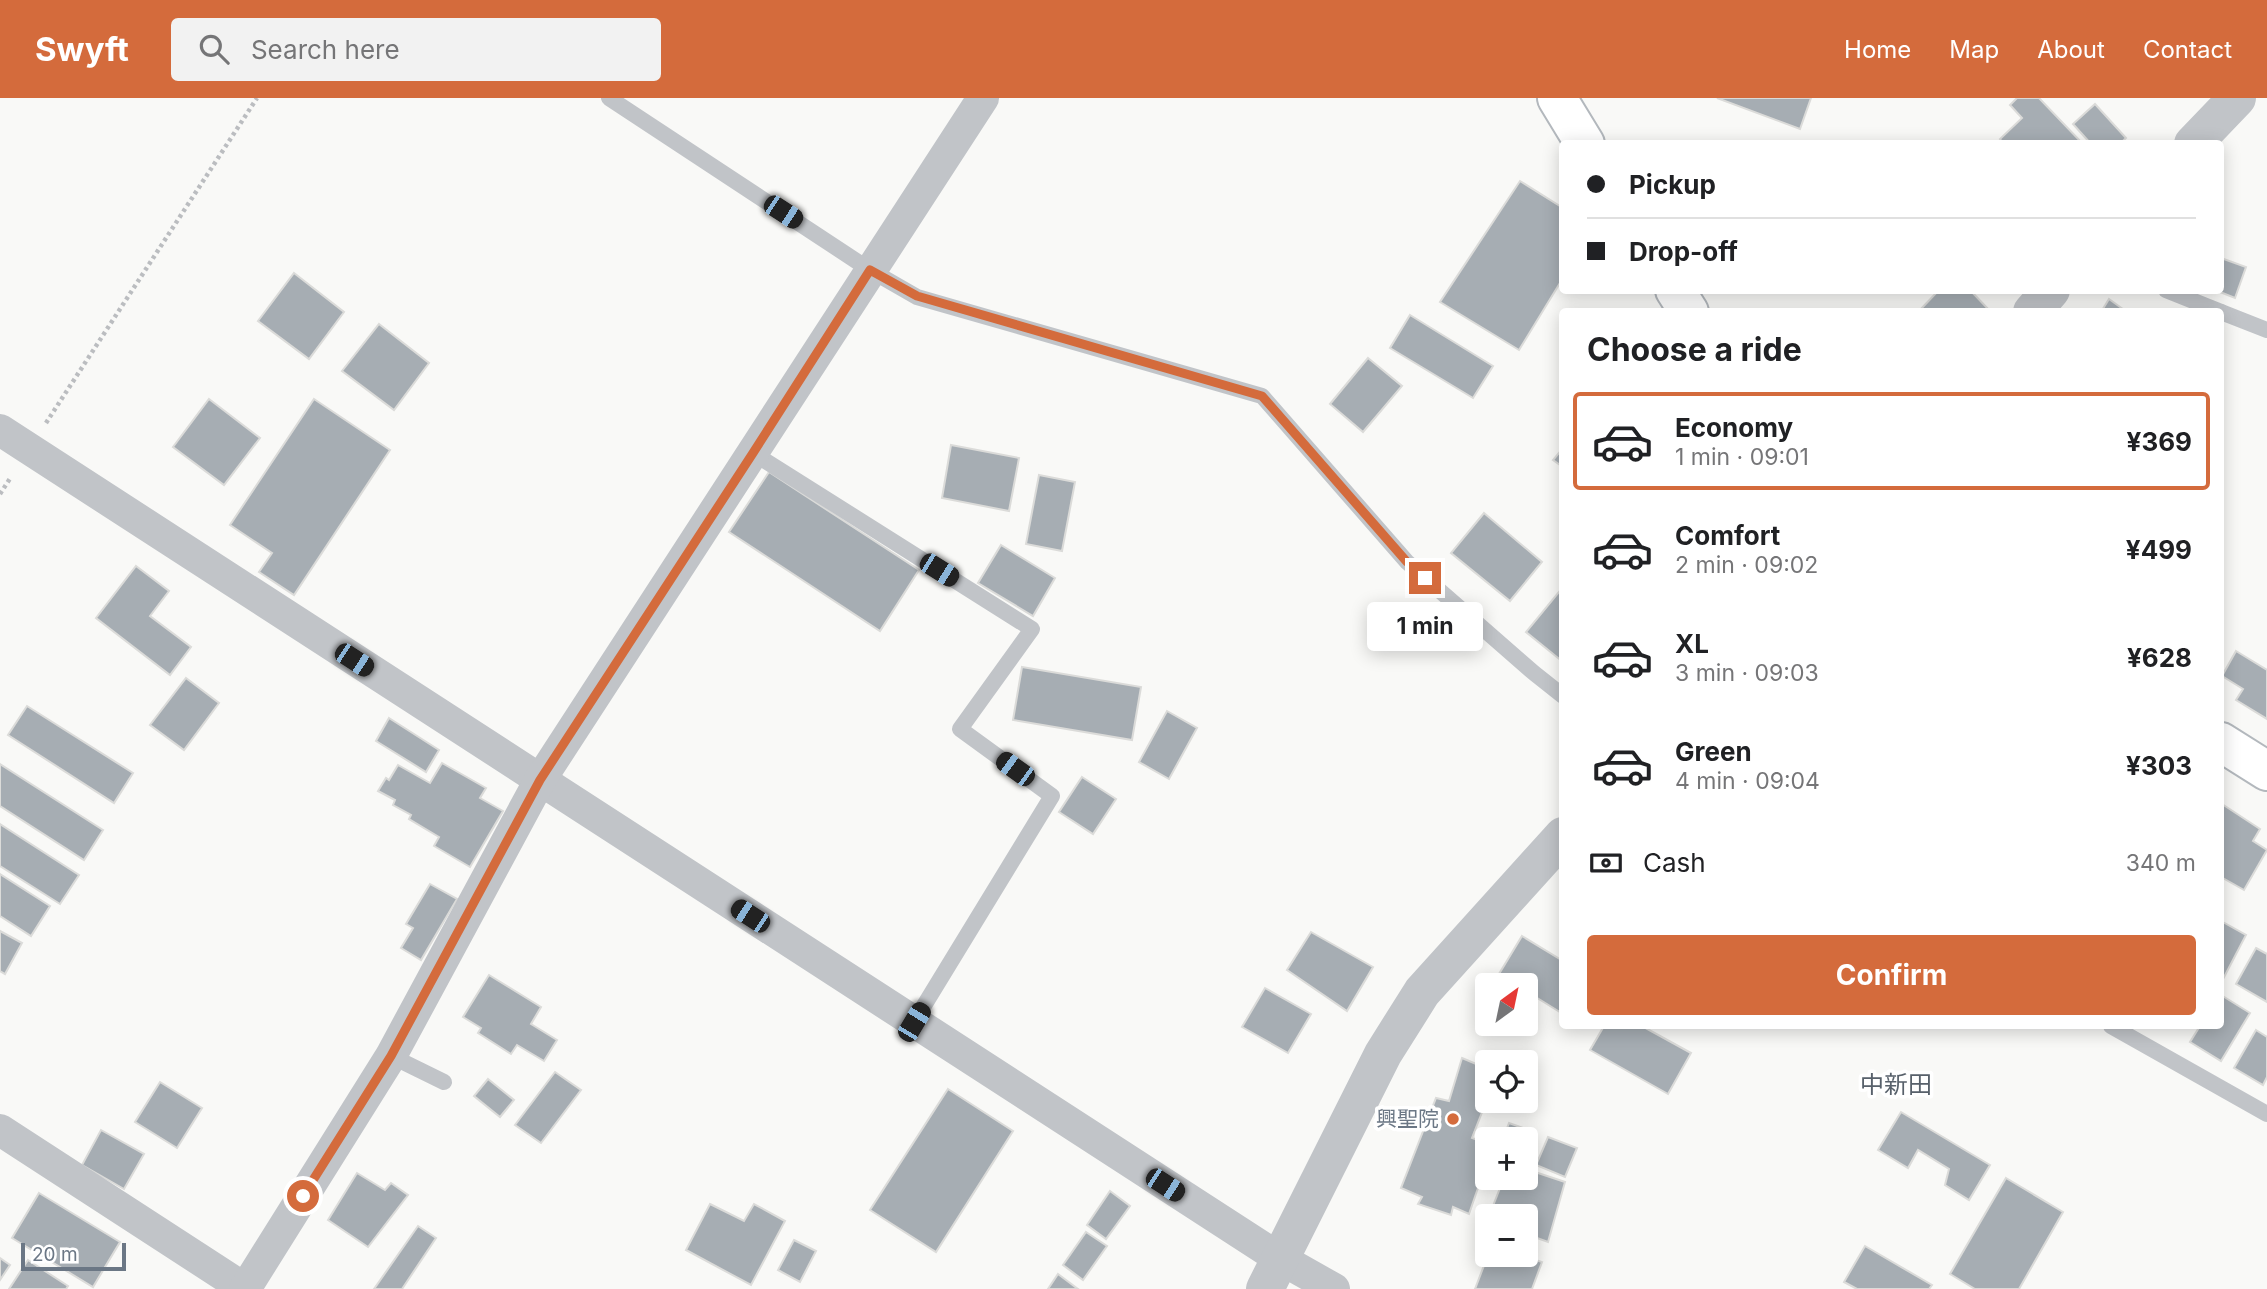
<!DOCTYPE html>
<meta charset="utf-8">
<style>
body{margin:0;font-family:Inter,"Noto Sans JP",sans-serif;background:#f2f2f2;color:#202124;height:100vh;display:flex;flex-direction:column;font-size:26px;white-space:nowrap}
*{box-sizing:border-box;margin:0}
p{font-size:23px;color:#757577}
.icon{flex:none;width:38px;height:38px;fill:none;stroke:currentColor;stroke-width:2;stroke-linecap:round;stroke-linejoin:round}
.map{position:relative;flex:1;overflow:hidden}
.details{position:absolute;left:1559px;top:210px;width:665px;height:721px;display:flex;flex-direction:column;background:#fff;border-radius:7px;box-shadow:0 4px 18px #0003}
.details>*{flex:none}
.banner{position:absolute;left:1559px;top:42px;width:665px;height:154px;border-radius:7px;box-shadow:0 4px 18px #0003;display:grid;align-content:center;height:154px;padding:0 28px;background:#fff}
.needle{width:46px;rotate:33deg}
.tools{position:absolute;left:1475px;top:875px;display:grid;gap:14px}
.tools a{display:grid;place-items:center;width:63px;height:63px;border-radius:7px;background:#fff;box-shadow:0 4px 18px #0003;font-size:35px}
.scale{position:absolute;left:21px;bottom:18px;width:105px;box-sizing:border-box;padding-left:7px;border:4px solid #6b7785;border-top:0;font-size:19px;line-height:24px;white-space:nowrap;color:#6b7785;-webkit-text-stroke:5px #fff;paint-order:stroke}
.end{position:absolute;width:32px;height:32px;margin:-16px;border:9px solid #d46b3c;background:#fff;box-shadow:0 0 0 4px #fff}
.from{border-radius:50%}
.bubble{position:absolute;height:49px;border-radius:7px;background:#fff;box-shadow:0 4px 18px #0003;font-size:23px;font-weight:700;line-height:49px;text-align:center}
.car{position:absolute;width:21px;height:42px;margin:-21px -10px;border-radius:9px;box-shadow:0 0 5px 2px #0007;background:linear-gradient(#222 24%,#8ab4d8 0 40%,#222 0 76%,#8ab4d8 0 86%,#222 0)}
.banner b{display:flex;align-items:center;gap:24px;height:66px;font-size:26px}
.banner b+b{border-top:2px solid #e0e0e0}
.banner i{width:18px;height:18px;background:#202124}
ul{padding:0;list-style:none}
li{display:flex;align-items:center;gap:21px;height:98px;margin:0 14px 10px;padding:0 14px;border:4px solid transparent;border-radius:7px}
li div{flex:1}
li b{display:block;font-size:26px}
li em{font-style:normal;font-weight:700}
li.on{border-color:#d46b3c}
li>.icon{width:63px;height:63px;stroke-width:1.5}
h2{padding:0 28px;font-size:32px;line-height:84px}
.pay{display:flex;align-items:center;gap:18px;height:77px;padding:0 28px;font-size:26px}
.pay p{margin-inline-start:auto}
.cta{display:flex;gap:14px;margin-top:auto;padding:14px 28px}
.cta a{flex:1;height:80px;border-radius:7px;background:#d46b3c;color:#fff;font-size:28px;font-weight:700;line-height:80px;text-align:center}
header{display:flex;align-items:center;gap:42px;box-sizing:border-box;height:98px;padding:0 35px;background:#d46b3c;color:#fff}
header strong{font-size:33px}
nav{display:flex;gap:38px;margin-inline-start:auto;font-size:24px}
.search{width:490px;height:63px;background:#f2f2f2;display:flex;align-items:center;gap:18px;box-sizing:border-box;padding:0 24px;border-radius:7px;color:#757577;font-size:26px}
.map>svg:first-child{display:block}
.building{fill:#a6adb3;stroke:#dbdbd9;stroke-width:2}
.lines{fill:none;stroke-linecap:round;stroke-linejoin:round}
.secondary-casing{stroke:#b3b8bd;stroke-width:42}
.path{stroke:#bbbdc0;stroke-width:4.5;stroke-dasharray:3.5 3.5;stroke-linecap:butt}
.service{stroke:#c1c4c8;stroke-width:16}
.minor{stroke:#c1c4c8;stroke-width:32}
.tertiary{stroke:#c1c4c8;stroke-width:38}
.secondary{stroke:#fff;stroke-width:38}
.route{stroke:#d46b3c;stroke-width:9}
.poi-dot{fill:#d46b3c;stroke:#fff;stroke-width:2.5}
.labels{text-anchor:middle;stroke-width:7;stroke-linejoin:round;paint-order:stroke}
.poi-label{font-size:21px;fill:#6b7785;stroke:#fff;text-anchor:end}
.quarter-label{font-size:24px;fill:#58616b;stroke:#fff}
</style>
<header>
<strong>Swyft</strong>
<div class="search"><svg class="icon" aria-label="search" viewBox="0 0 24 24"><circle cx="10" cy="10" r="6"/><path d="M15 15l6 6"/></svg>Search here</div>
<nav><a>Home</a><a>Map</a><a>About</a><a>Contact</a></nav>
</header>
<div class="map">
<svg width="2267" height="1191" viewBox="0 0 2267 1191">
<rect width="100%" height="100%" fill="#f9f9f7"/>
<g class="building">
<path d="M1717,0H1811L1800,31Z"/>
<path d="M2017,0H2039L2083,46H2004L2000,41L2022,20L2010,7Z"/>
<path d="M2095,6L2126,40L2120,46H2091L2073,26Z"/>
<path d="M1520,83L1563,110V180L1519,252L1440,204Z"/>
<path d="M2221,160L2246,169L2235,200L2215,192H2221Z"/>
<path d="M294,175L344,214L309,261L258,223Z"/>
<path d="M1939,192H1970L1991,214H1918Z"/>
<path d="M2109,201L2127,214H2101Z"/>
<path d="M1410,217L1493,268L1473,300L1390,250Z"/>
<path d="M379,226L429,265L394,312L342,273Z"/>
<path d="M1368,260L1402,288L1363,334L1330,306Z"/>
<path d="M209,301L260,340L224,387L173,349Z"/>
<path d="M314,301L390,352L294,497L259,474L272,455L230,427Z"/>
<path d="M951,347L1019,360L1009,413L942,400Z"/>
<path d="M1563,350V369L1553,362Z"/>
<path d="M769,374L919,472L880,533L729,434Z"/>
<path d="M1039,377L1075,384L1062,453L1026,446Z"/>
<path d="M1484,415L1542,464L1510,503L1451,455Z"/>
<path d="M1001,447L1055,480L1033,518L978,485Z"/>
<path d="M136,468L169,493L150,518L191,549L170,577L96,520Z"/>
<path d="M1563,489V564L1526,534Z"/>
<path d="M2236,553L2267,572V621L2236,602L2243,591L2222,578Z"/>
<path d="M1022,569L1141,589L1132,642L1013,622Z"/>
<path d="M186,580L219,605L184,652L150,627Z"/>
<path d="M27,608L133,675L114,705L8,637Z"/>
<path d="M1167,613L1197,630L1169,681L1139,664Z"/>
<path d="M389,620L439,652L426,674L376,643Z"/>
<path d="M442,665L486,690L480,700L503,713L470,769L434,748L439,739L409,721L411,717L393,707L395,702L378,693L386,680L389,682L398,667L430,685Z"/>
<path d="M0,666L103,732L84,762L0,708Z"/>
<path d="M1082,679L1116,701L1093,736L1059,714Z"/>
<path d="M2222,706L2260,731L2253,743L2267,752L2244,792L2221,779Z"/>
<path d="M0,726L79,777L60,806L0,768Z"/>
<path d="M0,776L50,808L31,838L0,818Z"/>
<path d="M430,786L457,801L421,862L401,850L413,830L406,826Z"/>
<path d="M2221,823L2246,837L2222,883L2221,882Z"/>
<path d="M0,833L22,845L5,876L0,873Z"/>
<path d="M1311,834L1373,869L1347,913L1287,872Z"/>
<path d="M1522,838L1563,863V916L1526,893V887H1517L1499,876Z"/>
<path d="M2256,850L2267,856V904L2236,886Z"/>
<path d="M489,877L541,909L531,926L557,942L544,963L517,947L511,956L478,935L481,930L463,919Z"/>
<path d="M1265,890L1311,916L1288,955L1242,929Z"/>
<path d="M2221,897L2250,915L2221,963L2190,944L2200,928H2221Z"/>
<path d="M1604,928H1642L1691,955L1668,996L1590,952Z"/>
<path d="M2256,932L2267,939V979L2263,987L2234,970Z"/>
<path d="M1462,960L1488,971V999L1472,1040L1488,1046V1061L1469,1116L1453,1109L1451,1117L1418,1106L1422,1099L1401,1090L1436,1000L1449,1003Z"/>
<path d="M555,974L581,992L541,1045L515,1027Z"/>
<path d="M488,981L514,1002L500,1019L474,998Z"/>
<path d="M160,984L202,1010L177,1050L135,1024Z"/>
<path d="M948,991L1013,1033L936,1154L870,1112Z"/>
<path d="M1901,1014L1990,1067L1969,1102L1945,1087L1949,1071L1918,1052L1908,1070L1878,1052Z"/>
<path d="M1509,1025L1531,1033L1526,1046V1041H1503Z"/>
<path d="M101,1032L144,1056L124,1091L82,1067Z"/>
<path d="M1548,1039L1577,1050L1565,1079L1536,1067Z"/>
<path d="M1526,1071L1565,1084L1548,1144L1526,1136V1118H1489L1504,1080H1526Z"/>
<path d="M357,1075L385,1092L391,1085L408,1097L368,1149L328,1122Z"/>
<path d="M2006,1080L2063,1114L2019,1191H1975L1950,1176Z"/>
<path d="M1110,1093L1130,1108L1106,1141L1087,1127Z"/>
<path d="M39,1095L120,1144L93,1189L12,1140Z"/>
<path d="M710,1106L744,1123L754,1106L785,1123L751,1187L686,1152Z"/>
<path d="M418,1128L436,1140L402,1191H374Z"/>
<path d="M1086,1134L1107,1148L1083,1182L1063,1167Z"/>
<path d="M794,1142L816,1153L800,1184L778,1172Z"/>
<path d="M1865,1148L1932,1187L1929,1191H1857L1844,1184Z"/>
<path d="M1488,1157H1522L1542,1164L1532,1191H1475Z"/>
<path d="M0,1160L10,1167L0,1182Z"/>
<path d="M28,1162L68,1188L66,1191H9Z"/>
<path d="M1058,1176L1078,1191H1048Z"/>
</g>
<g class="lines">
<defs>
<g id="secondary">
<path d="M1557,0L1585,46"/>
<path d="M1675,192L1689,214"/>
<path d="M2221,644L2267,673"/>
</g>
</defs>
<use href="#secondary" class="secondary-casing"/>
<g class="path">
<path d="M46,325L257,0"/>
<path d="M0,396L11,379"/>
</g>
<g class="service">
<path d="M609,0L870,172L917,199L1262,298L1407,464L1534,575L1563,598"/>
<path d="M2166,192L2221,214"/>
<path d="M2221,214L2267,232"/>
<path d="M753,355L1032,531L960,631L1052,698L914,924"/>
<path d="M2111,928L2267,1016"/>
<path d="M391,958L444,984"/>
</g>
<g class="minor">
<path d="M0,332L1279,1160L1334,1191"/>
<path d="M0,1032L245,1191"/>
<path d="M245,1191L391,958L540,682L983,0"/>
</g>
<g class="tertiary">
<path d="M2193,46L2237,0"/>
<path d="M2032,214L2051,192"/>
<path d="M1265,1191L1383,956L1422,894L1563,738"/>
</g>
<use href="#secondary" class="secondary"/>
</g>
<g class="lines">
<path class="route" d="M303,1098L391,958L540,682L753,355L870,172L917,198L1262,298L1407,464L1425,480"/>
</g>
<circle class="poi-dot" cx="1453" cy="1021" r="7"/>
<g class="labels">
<g class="poi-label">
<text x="1439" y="1028">興聖院</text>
</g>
<g class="quarter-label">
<text x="1896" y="995">中新田</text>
</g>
</g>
</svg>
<div class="tools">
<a><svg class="needle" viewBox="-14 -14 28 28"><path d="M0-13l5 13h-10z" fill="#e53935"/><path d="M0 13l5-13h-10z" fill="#757577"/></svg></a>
<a><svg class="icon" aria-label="locate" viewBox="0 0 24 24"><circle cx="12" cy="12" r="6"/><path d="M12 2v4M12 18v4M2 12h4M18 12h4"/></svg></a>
<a>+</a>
<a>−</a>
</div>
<div class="scale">20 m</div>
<i class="end from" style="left:303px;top:1098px"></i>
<i class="end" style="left:1425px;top:480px"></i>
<div class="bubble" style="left:1367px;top:504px;width:116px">1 min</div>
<i class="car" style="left:783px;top:114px;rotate:123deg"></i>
<i class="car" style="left:939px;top:472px;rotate:122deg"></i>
<i class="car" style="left:354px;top:562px;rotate:123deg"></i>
<i class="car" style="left:1015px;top:671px;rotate:306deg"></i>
<i class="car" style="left:750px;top:818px;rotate:303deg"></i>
<i class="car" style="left:914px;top:924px;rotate:31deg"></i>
<i class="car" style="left:1165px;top:1087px;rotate:123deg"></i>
<div class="banner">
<b><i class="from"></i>Pickup</b>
<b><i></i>Drop-off</b>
</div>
<section class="details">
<h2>Choose a ride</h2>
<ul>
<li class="on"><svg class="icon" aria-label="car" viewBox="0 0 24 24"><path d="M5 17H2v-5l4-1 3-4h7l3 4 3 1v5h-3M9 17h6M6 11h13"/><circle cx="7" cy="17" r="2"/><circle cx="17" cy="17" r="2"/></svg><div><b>Economy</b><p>1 min · 09:01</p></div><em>¥369</em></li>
<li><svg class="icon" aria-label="car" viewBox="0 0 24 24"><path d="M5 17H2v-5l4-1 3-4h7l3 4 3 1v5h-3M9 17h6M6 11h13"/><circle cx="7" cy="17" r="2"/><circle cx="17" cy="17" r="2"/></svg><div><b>Comfort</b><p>2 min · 09:02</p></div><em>¥499</em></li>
<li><svg class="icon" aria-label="car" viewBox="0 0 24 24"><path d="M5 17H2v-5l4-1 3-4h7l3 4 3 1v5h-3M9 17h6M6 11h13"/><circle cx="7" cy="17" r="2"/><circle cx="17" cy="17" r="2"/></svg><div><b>XL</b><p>3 min · 09:03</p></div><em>¥628</em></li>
<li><svg class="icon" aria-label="car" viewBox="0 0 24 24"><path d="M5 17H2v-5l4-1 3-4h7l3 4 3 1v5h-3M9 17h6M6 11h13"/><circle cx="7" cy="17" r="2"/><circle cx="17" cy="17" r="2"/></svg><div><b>Green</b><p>4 min · 09:04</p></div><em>¥303</em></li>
</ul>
<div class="pay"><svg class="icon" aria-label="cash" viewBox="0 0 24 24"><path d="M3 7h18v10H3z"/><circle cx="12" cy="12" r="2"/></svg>Cash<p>340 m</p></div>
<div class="cta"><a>Confirm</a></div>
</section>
</div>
